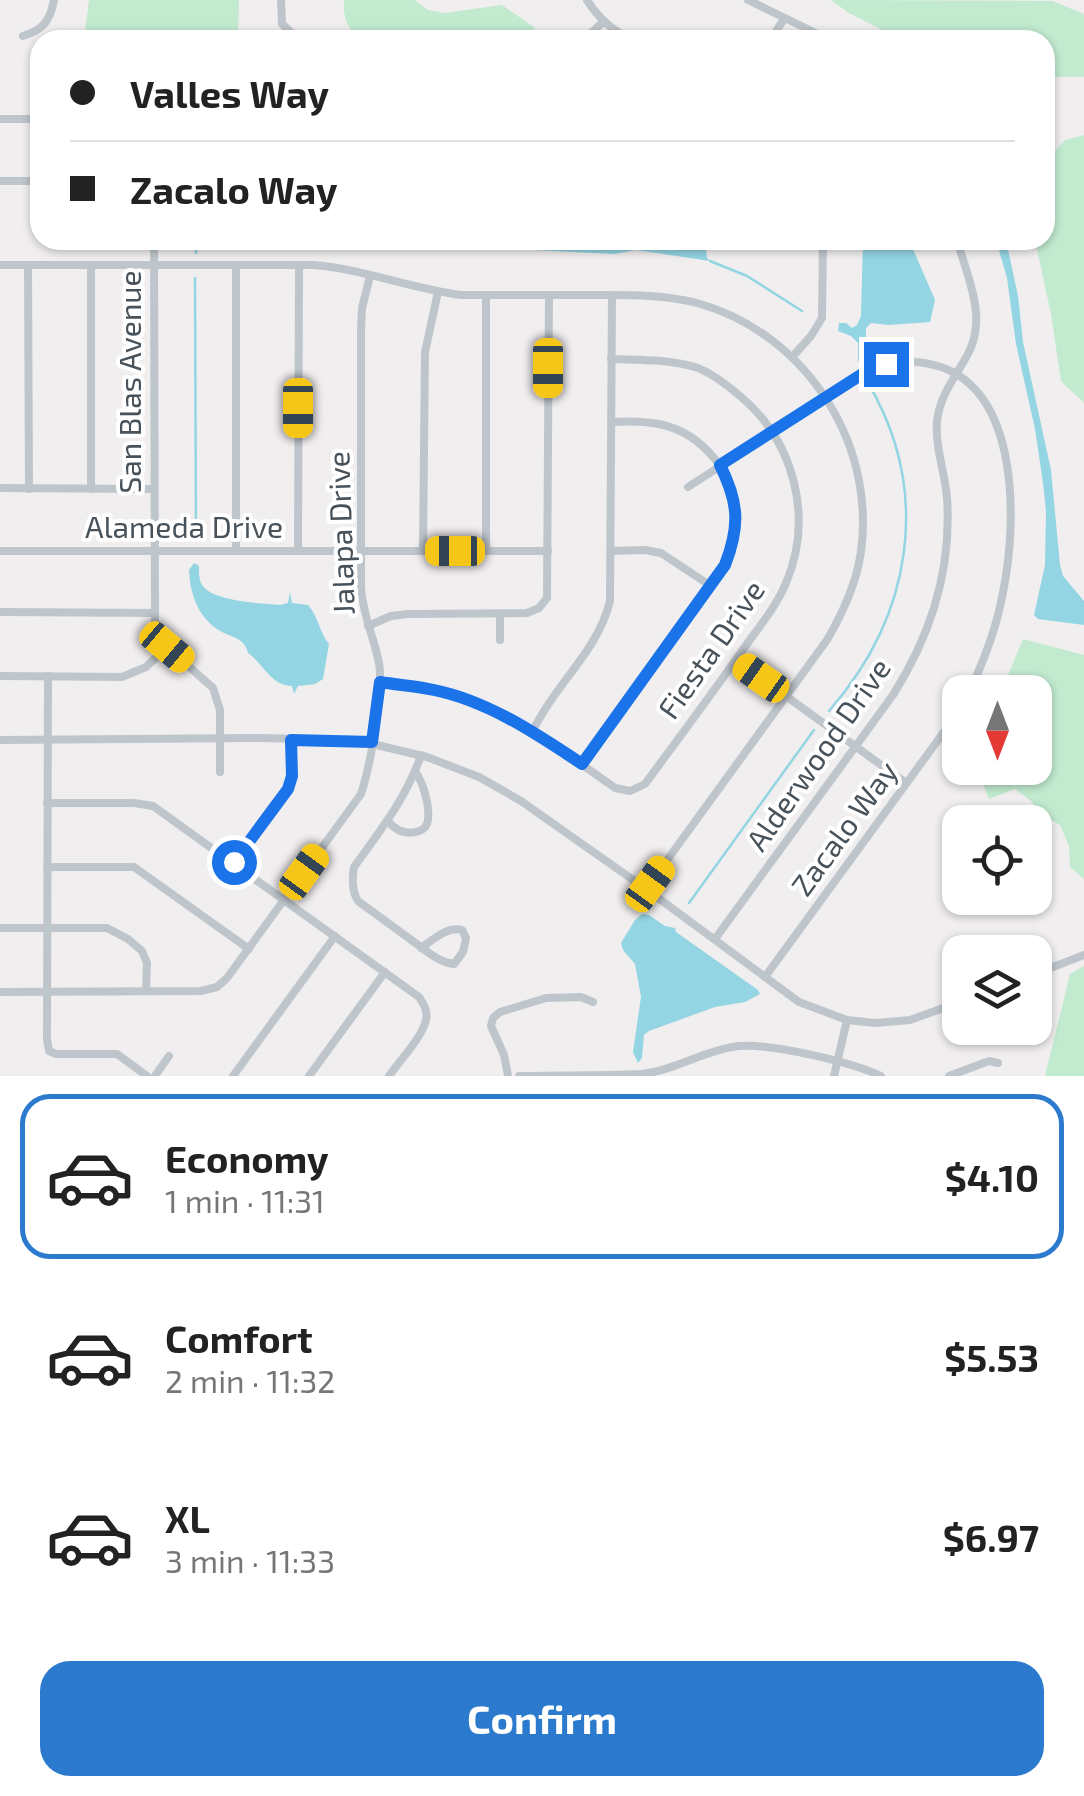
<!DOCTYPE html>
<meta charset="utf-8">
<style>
body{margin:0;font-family:"Exo 2",sans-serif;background:#f2f2f2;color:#222;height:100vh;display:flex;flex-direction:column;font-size:38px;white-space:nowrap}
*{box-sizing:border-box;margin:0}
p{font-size:32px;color:#767676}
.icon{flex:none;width:55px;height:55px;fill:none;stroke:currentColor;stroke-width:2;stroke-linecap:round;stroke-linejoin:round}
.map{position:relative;height:1076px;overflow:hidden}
.sheet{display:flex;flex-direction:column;background:#fff;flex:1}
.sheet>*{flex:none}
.hud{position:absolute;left:30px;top:30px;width:1025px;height:220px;border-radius:30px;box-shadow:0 2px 8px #0004;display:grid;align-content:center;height:220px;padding:0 40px;background:#fff}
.needle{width:65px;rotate:180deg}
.buttons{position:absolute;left:942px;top:675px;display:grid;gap:20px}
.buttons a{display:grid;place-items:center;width:110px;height:110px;border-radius:20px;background:#fff;box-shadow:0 2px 8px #0004;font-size:50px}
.end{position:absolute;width:45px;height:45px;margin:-22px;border:12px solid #1a73e8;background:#fff;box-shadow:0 0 0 5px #fff}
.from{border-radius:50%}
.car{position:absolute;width:30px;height:60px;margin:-30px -15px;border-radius:12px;box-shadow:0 0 8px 2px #0007;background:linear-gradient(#f5c518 24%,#345 0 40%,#f5c518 0 76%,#345 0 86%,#f5c518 0)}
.hud b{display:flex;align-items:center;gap:35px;height:95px;font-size:38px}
.hud b+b{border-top:2px solid #e0e0e0}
.hud i{width:25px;height:25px;background:#222}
ul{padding:18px 0 0;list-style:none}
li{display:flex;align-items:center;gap:30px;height:165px;margin:0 20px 15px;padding:0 20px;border:5px solid transparent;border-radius:30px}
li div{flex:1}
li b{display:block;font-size:38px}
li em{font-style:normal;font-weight:700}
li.current{border-color:#2c7acd}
li>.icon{width:90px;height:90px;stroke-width:1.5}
.button{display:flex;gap:20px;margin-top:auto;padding:20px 40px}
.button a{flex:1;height:115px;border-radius:30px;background:#2c7acd;color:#fff;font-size:40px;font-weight:700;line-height:115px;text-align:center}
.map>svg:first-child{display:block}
.green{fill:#c1eacf}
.water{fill:#93d5e2}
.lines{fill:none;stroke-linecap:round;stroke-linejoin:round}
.stream{stroke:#93d5e2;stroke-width:2.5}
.minor{stroke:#bec6cc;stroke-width:8}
.route{stroke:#1a73e8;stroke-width:12}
.labels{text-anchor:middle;stroke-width:8;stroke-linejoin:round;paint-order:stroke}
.street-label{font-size:30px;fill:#48525a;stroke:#fff}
</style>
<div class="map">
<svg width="1084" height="1076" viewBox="0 0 1084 1076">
<rect width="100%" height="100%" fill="#f1eeef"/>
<g class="green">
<path d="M89,0H239L238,40H84Z"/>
<path d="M344,0H415L428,10L444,13L502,5L534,27L538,40H360C347,28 343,18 344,0Z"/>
<path d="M831,0L1052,1L1084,14V77H1045V40H916L884,31L849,13Z"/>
<path d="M1084,135V403L1061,381L1051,314L1035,240H1045V162L1065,140Z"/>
<path d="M1023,639L1084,655V879L1070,867L1069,846L1060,825L1039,813L1032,802L1015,789L989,799L976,768H1035V692H1001Z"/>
<path d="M1084,966V1076H1045L1070,974Z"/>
</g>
<g class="water">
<path d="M395,240H705L707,258L710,261L636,250L614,254L512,249H446L421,247Z"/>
<path d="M863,240H909L935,300L930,322L888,325L871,323L866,328L865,363L858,361V343L851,336L838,331L839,323H846L852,328L857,325L861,316Z"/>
<path d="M996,240H1006L1018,296L1023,342L1051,470L1060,565L1063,576L1084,601V625L1038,619L1034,615L1045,565L1046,511L1043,483L1035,429L1016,344L1007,278Z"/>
<path d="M194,563L199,566C199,570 199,580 201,583C209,602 262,603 280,605L288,603L290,592L292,603L308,605C319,617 319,632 329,644L323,679L315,684L298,686L294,694L292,686C270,685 264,664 248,653C244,636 230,638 217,629C197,615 190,593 189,570Z"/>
<path d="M642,914L649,915L665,926L675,928L676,932L758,990L760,994L745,1002L715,1007L649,1031L644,1035L642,1058L638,1063L633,1052L641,997L635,964L623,950L621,943L635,920Z"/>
</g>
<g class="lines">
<g class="stream">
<path d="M196,240V253"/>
<path d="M710,261L747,276L802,311"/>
<path d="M195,278L196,538"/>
<path d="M829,711C912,616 933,492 867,381"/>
<path d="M689,903L814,730"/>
</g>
<g class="minor">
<path d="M281,0L282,24L299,40"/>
<path d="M587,0C599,19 613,32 634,40"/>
<path d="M748,0L830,40"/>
<path d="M23,36C43,30 50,21 54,0"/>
<path d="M588,36L603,22"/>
<path d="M339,40L344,38"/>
<path d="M767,40L775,33L784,19"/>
<path d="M884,40L887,39"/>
<path d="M0,119H40"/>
<path d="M0,181H40"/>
<path d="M154,240L155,626L167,647L213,688L220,710V772"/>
<path d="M0,265H314C364,269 412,289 461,295C505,295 548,295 591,295C626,295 663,294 697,303C809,334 881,450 859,563C853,591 841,616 827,640L646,889"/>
<path d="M28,265L29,489"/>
<path d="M91,265V489"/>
<path d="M236,266V551"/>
<path d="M793,356L811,336L822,318L823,240"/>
<path d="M688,487L867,371C892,362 914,358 941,367C1020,394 1017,524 1003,592C997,626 984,661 969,692"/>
<path d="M0,488L154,489"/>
<path d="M0,551H548"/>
<path d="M298,551L299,266"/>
<path d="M423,551L425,352L438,292"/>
<path d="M486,551V295"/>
<path d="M611,551L645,550L661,553L711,586"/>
<path d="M0,612L154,613"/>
<path d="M368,626L391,616L408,614L527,613L539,608L547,598L549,295"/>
<path d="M500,640V614"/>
<path d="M736,660L906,783"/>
<path d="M0,676L122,677L146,667L167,647"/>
<path d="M48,676L47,1039L49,1051L56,1054H117L147,1076"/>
<path d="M380,682C398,685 417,686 435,690C503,704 559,749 615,788L630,791L645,784C678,739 712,694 744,648C759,627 776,607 786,583C814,517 794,441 740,396C727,385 711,372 695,367C668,359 639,360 611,359"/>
<path d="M533,730C539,719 546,707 554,696C576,665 601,638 610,601L612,295"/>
<path d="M0,740L259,738L356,740L427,757L479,777L521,801L646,889L799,1002L847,1020L875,1023L910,1020L960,1002"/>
<path d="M421,755C407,797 380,831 354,867C352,878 352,891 358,901L414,942C427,951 438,962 454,964L463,952L466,938L462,930C447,926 433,940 421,948"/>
<path d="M582,764L725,565C731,550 736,536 736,520C737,475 703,433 659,424C643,421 627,421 612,422"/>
<path d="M47,803H134L153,806L419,997C424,1005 428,1011 426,1020C422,1038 399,1061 389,1076"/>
<path d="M387,821C391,824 396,830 401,831C411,835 427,832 428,820C430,806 423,782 415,771"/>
<path d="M234,863L287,789L292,776L291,740"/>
<path d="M47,867H134L249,949"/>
<path d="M0,928H107L128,939L142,951L147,963L146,991"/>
<path d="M715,939L893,695C931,635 952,569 947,498C945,473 935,447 937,421C940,394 957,375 969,352C987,316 967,276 957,240"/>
<path d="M1035,974L1084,955"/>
<path d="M765,977L949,725L960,707"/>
<path d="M0,992L201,991L217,987L227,978L361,794C370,767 384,690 379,663C374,637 363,616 361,588V329L362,308L370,276"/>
<path d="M155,1076L169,1056"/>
<path d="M233,1076L335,936"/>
<path d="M309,1076L385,972"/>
<path d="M508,1076L504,1055L491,1026L493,1018L500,1012L546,998L581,997L593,1002"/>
<path d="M519,1076C559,1075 602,1076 642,1074C676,1070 705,1050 738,1046C771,1043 851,1062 881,1076"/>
<path d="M834,1076L847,1020"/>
<path d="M949,1076L989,1061L998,1063"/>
</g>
</g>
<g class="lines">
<path class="route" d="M234,862L288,789L292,776L291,740L372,742L380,682C398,685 416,686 434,690C488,701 537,734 582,764L725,565C740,526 739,503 720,465L867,371L886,364"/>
</g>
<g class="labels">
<g class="street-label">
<text transform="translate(131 382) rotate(-90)" y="10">San Blas Avenue</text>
<text x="184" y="538">Alameda Drive</text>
<text transform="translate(342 533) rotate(-92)" y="10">Jalapa Drive</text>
<text transform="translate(712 650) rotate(-55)" y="10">Fiesta Drive</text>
<text transform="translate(819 755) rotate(-55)" y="10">Alderwood Drive</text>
<text transform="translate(845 829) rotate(-54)" y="10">Zacalo Way</text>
</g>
</g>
</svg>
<div class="buttons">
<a><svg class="needle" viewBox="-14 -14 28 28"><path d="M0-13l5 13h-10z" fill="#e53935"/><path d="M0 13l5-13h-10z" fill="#767676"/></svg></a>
<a><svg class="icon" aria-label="locate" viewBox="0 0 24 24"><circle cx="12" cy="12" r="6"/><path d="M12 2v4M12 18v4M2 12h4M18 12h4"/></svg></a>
<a><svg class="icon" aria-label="layers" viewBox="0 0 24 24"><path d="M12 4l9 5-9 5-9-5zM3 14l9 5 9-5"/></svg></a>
</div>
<i class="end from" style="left:234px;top:862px"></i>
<i class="end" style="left:886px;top:364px"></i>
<i class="car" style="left:548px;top:368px;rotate:180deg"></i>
<i class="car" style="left:298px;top:408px;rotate:180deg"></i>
<i class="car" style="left:455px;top:551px;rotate:270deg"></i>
<i class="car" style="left:167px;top:647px;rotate:130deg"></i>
<i class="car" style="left:761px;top:678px;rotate:305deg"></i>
<i class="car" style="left:304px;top:872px;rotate:36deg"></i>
<i class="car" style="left:650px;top:884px;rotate:36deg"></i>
<div class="hud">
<b><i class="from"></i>Valles Way</b>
<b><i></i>Zacalo Way</b>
</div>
</div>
<section class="sheet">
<ul>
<li class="current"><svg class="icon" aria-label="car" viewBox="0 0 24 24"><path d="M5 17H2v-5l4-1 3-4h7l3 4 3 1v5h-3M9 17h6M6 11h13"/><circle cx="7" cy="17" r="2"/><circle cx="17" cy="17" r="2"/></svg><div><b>Economy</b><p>1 min · 11:31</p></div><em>$4.10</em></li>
<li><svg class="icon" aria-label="car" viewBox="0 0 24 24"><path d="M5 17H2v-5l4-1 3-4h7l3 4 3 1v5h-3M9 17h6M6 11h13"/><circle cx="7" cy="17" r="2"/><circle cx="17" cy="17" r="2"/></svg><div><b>Comfort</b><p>2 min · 11:32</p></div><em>$5.53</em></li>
<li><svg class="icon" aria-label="car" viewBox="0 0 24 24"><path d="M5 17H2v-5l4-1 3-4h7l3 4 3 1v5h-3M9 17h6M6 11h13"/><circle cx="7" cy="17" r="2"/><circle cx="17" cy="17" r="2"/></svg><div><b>XL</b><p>3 min · 11:33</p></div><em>$6.97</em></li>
</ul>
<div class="button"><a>Confirm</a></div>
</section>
